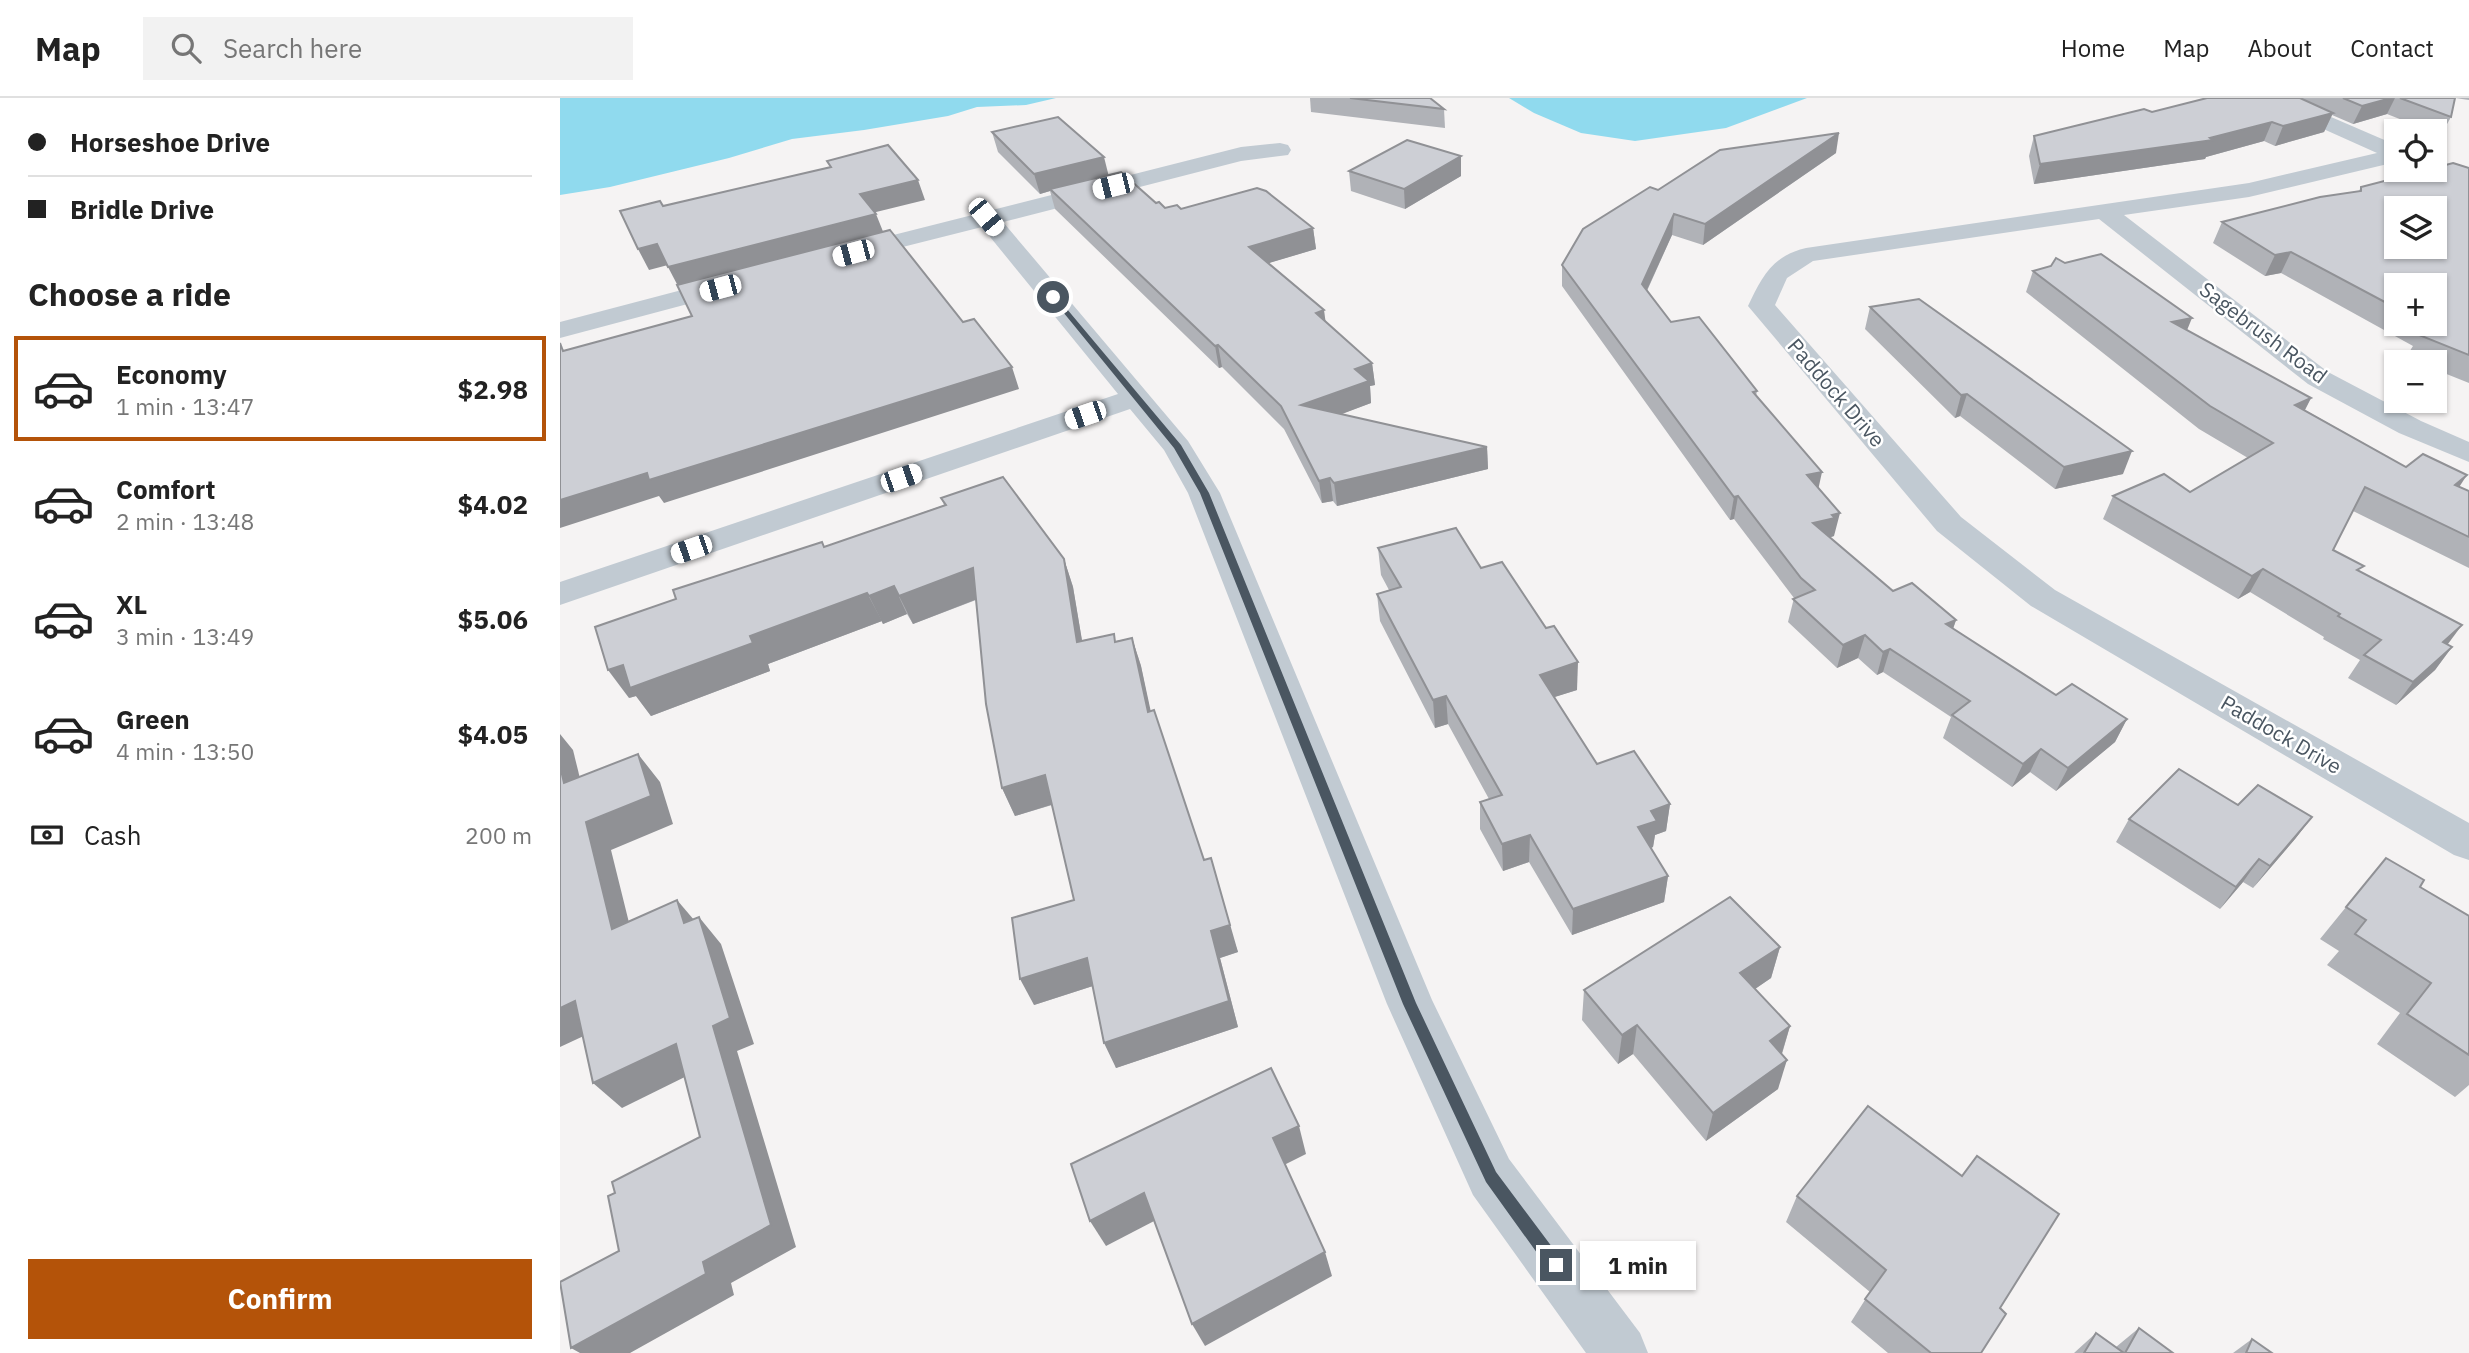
<!DOCTYPE html>
<meta charset="utf-8">
<style>
body{margin:0;font-family:"IBM Plex Sans",sans-serif;background:#f2f2f2;color:#222;height:100vh;display:flex;flex-direction:column;font-size:26px;white-space:nowrap}
*{box-sizing:border-box;margin:0}
p{font-size:23px;color:#767676}
.icon{flex:none;width:38px;height:38px;fill:none;stroke:currentColor;stroke-width:2;stroke-linecap:round;stroke-linejoin:round}
.map{position:relative;flex:1;overflow:hidden}
.details{display:flex;flex-direction:column;background:#fff;width:560px}
.details>*{flex:none}
.guide{display:grid;align-content:center;height:154px;padding:0 28px;background:#fff}
.controls{position:absolute;left:1824px;top:21px;display:grid;gap:14px}
.controls a{display:grid;place-items:center;width:63px;height:63px;border-radius:0px;background:#fff;box-shadow:0 2px 5px #0004;font-size:35px}
.end{position:absolute;width:32px;height:32px;margin:-16px;border:9px solid #4a5661;background:#fff;box-shadow:0 0 0 4px #fff}
.from{border-radius:50%}
.bubble{position:absolute;height:49px;border-radius:0px;background:#fff;box-shadow:0 2px 5px #0004;font-size:23px;font-weight:700;line-height:49px;text-align:center}
.car{position:absolute;width:21px;height:42px;margin:-21px -10px;border-radius:9px;box-shadow:0 0 5px 2px #0007;background:linear-gradient(#fff 24%,#345 0 40%,#fff 0 76%,#345 0 86%,#fff 0)}
.guide b{display:flex;align-items:center;gap:24px;height:66px;font-size:26px}
.guide b+b{border-top:2px solid #e0e0e0}
.guide i{width:18px;height:18px;background:#222}
ul{padding:0;list-style:none}
li{display:flex;align-items:center;gap:21px;height:105px;margin:0 14px 10px;padding:0 14px;border:4px solid transparent;border-radius:0px}
li div{flex:1}
li b{display:block;font-size:26px}
li em{font-style:normal;font-weight:700}
li.on{border-color:#b45309}
li>.icon{width:63px;height:63px;stroke-width:1.5}
h2{padding:0 28px;font-size:32px;line-height:84px}
.pay{display:flex;align-items:center;gap:18px;height:77px;padding:0 28px;font-size:26px}
.pay p{margin-inline-start:auto}
.cta{display:flex;gap:14px;margin-top:auto;padding:14px 28px}
.cta a{flex:1;height:80px;border-radius:0px;background:#b45309;color:#fff;font-size:28px;font-weight:700;line-height:80px;text-align:center}
header{display:flex;align-items:center;gap:42px;box-sizing:border-box;height:98px;padding:0 35px;background:#fff;border-bottom:2px solid #e0e0e0}
header strong{font-size:33px}
nav{display:flex;gap:38px;margin-inline-start:auto;font-size:24px}
.search{width:490px;height:63px;background:#f2f2f2;display:flex;align-items:center;gap:18px;box-sizing:border-box;padding:0 24px;border-radius:0px;color:#767676;font-size:26px}
main{display:flex;flex:1;min-height:0}
.map>svg:first-child{display:block}
.water{fill:#90daee}
.lines{fill:none;stroke-linecap:round;stroke-linejoin:round}
.minor{fill:#c1cad2;fill-rule:evenodd}
.wall{fill:#b0b2b7;fill-rule:evenodd}
.shaded-wall{fill:#909195}
.building{fill:#cdcfd5;stroke:#909195;stroke-width:2;fill-rule:evenodd}
.route{fill:#4a5661}
.labels{text-anchor:middle;stroke-width:5;stroke-linejoin:round;paint-order:stroke}
.far-street-label{font-size:21px;fill:#4a5661;stroke:#fff}
</style>
<header>
<strong>Map</strong>
<div class="search"><svg class="icon" aria-label="search" viewBox="0 0 24 24"><circle cx="10" cy="10" r="6"/><path d="M15 15l6 6"/></svg>Search here</div>
<nav><a>Home</a><a>Map</a><a>About</a><a>Contact</a></nav>
</header>
<main>
<section class="details">
<div class="guide">
<b><i class="from"></i>Horseshoe Drive</b>
<b><i></i>Bridle Drive</b>
</div>
<h2>Choose a ride</h2>
<ul>
<li class="on"><svg class="icon" aria-label="car" viewBox="0 0 24 24"><path d="M5 17H2v-5l4-1 3-4h7l3 4 3 1v5h-3M9 17h6M6 11h13"/><circle cx="7" cy="17" r="2"/><circle cx="17" cy="17" r="2"/></svg><div><b>Economy</b><p>1 min · 13:47</p></div><em>$2.98</em></li>
<li><svg class="icon" aria-label="car" viewBox="0 0 24 24"><path d="M5 17H2v-5l4-1 3-4h7l3 4 3 1v5h-3M9 17h6M6 11h13"/><circle cx="7" cy="17" r="2"/><circle cx="17" cy="17" r="2"/></svg><div><b>Comfort</b><p>2 min · 13:48</p></div><em>$4.02</em></li>
<li><svg class="icon" aria-label="car" viewBox="0 0 24 24"><path d="M5 17H2v-5l4-1 3-4h7l3 4 3 1v5h-3M9 17h6M6 11h13"/><circle cx="7" cy="17" r="2"/><circle cx="17" cy="17" r="2"/></svg><div><b>XL</b><p>3 min · 13:49</p></div><em>$5.06</em></li>
<li><svg class="icon" aria-label="car" viewBox="0 0 24 24"><path d="M5 17H2v-5l4-1 3-4h7l3 4 3 1v5h-3M9 17h6M6 11h13"/><circle cx="7" cy="17" r="2"/><circle cx="17" cy="17" r="2"/></svg><div><b>Green</b><p>4 min · 13:50</p></div><em>$4.05</em></li>
</ul>
<div class="pay"><svg class="icon" aria-label="cash" viewBox="0 0 24 24"><path d="M3 7h18v10H3z"/><circle cx="12" cy="12" r="2"/></svg>Cash<p>200 m</p></div>
<div class="cta"><a>Confirm</a></div>
</section>
<div class="map">
<svg width="1909" height="1255" viewBox="0 0 1909 1255">
<rect width="100%" height="100%" fill="#f5f3f3"/>
<g class="water">
<path d="M0,0H496L466,7L417,9L388,18L304,32L232,41L169,60L50,89L0,97Z"/>
<path d="M949,0H1247L1166,30L1075,43L1021,35L974,15Z"/>
</g>
<g class="lines">
<g class="minor">
<path d="M1700,0H1727L1836,47V64L1689,99L1564,117L1768,274L1861,323L1909,344V364L1839,335L1748,286L1539,121L1253,163L1227,180L1215,207L1401,419L1495,492L1909,725V762L1894,757L1471,508L1377,433L1188,208C1202,179 1212,158 1246,150L1689,85L1817,55L1703,4Z"/>
<path d="M720,45L728,47L731,52L728,57L681,63L443,124L628,343L660,395L872,902L949,1061L1080,1235L1088,1255H1026L913,1097L827,906L628,395L604,352L570,311L0,507V484L558,296L422,129L287,163L278,161L275,156L278,151L681,49Z"/>
<path d="M175,178L184,181L188,186L184,191L0,240V224Z"/>
</g>
</g>
<g class="wall">
<path d="M750,0H870L884,11L885,30L751,14Z"/>
<path d="M1647,0H1909V2L1895,0L1891,19L1881,37L1874,35V33H1870L1827,16L1793,26L1772,17L1764,34L1715,48L1704,43L1646,59L1645,61L1474,86L1469,58L1474,38L1592,14Z"/>
<path d="M432,34L548,77L605,110L621,111L753,130L756,151L708,165L765,223L812,265L815,287L810,288L811,305L781,316L927,349L928,371L777,408L773,403L762,405L724,331L662,269L659,270L495,111L490,93L480,96L438,54Z"/>
<path d="M1276,55L1143,147L1112,137L1087,193L1111,224L1197,293L1196,298L1258,390L1274,438L1271,439V440L1333,493L1396,522L1393,531L1496,597L1567,621L1555,644L1496,693L1470,674L1452,689L1383,640L1391,619L1323,574L1317,577L1298,560L1277,570L1228,524L1234,500L1174,421L1170,422L1002,188V167L1098,92Z"/>
<path d="M901,58V78L845,111L791,93L789,73Z"/>
<path d="M1909,70V285L1874,271V264H1859L1846,259L1853,248L1721,175L1705,178L1653,145L1662,124L1799,93L1801,89ZM1836,187L1874,226H1836Z"/>
<path d="M1491,168L1627,232L1751,300L1745,312L1846,369L1909,393V470L1793,413L1773,452L1887,546L1892,549L1875,572L1836,607L1788,580L1800,562L1763,541L1764,539L1690,494L1678,501L1543,421L1553,398L1630,394L1688,360L1639,331L1466,194L1473,173Z"/>
<path d="M1310,209L1563,376L1495,391L1400,318L1395,320L1305,231Z"/>
<path d="M381,400L504,461L513,489L522,543H556L572,540L581,568L590,613L678,854L660,860L678,929L556,970L533,888L474,907L514,802L492,707L455,718L442,690L416,502L353,526L347,516L323,526L322,523L208,566L210,573L91,618L76,598L69,600L264,449L384,407Z"/>
<path d="M818,450L921,470L1017,592L994,599L1037,666L1110,706L1106,733L1095,737L1093,749L1091,750L1108,778L1104,804L1012,837L969,764L943,773L920,731V704L929,701L888,626L875,630L820,523L817,496L829,492L821,477Z"/>
<path d="M1678,707L1752,719L1735,741L1693,790L1683,784L1660,811L1556,744L1569,721Z"/>
<path d="M1826,760L1860,789L1909,818V987L1895,999L1817,946L1840,915L1767,867L1779,853L1760,841Z"/>
<path d="M1220,849L1211,880L1195,891L1230,928L1222,956L1218,991L1146,1043L1073,956L1058,966L1022,922L1024,892Z"/>
<path d="M1237,1098L1440,1210L1421,1255H1328L1291,1224L1310,1194L1226,1124Z"/>
<path d="M1579,1230L1613,1255H1514L1536,1235L1556,1249Z"/>
<path d="M1692,1241L1712,1255H1673Z"/>
</g>
<g class="shaded-wall">
<path d="M1831,0H1835L1827,16L1793,26L1802,8Z"/>
<path d="M1773,15L1764,34L1715,48L1723,28Z"/>
<path d="M1712,24L1704,43L1646,59L1645,61L1474,86L1480,66L1650,40Z"/>
<path d="M1279,35L1276,55L1143,147L1145,126Z"/>
<path d="M901,58V78L845,111L844,91Z"/>
<path d="M544,59L549,79L490,91V93L480,96L474,76Z"/>
<path d="M358,82L365,102L308,116L300,96Z"/>
<path d="M316,116L324,136L119,190L108,169Z"/>
<path d="M1114,116L1112,137L1080,207L1082,186Z"/>
<path d="M753,130L756,151L693,170L689,149Z"/>
<path d="M97,146L108,167L89,172L78,151Z"/>
<path d="M1731,154L1721,175L1705,178L1715,157Z"/>
<path d="M764,212L767,234L756,215Z"/>
<path d="M1632,220L1623,242L1612,224Z"/>
<path d="M658,247L662,269L659,270L655,248Z"/>
<path d="M812,265L815,287L810,288L811,305L745,330L741,307L795,271Z"/>
<path d="M452,269L459,291L104,405L99,398L0,430V402L87,375Z"/>
<path d="M1407,296L1400,318L1395,320L1401,297Z"/>
<path d="M1751,300L1739,323L1735,307Z"/>
<path d="M927,349L928,371L777,408L774,385Z"/>
<path d="M1572,353L1563,376L1495,391L1504,369Z"/>
<path d="M1262,374L1257,397L1247,377Z"/>
<path d="M1907,377L1892,400L1895,387Z"/>
<path d="M770,380L773,403L762,405L759,383Z"/>
<path d="M1178,398L1174,421L1170,422L1174,399Z"/>
<path d="M1280,415L1274,438L1271,439L1270,443L1253,425L1272,417Z"/>
<path d="M504,461L513,489L527,572L517,544Z"/>
<path d="M413,470L425,498L353,526L339,498Z"/>
<path d="M1703,471L1690,494L1678,501L1692,478Z"/>
<path d="M334,488L347,516L323,526L309,498Z"/>
<path d="M307,495L322,523L208,566L210,573L91,618L76,598L69,600L48,572L63,567L190,538Z"/>
<path d="M1396,522L1388,545L1386,526Z"/>
<path d="M1902,527L1885,550L1883,544Z"/>
<path d="M1305,537L1298,560L1277,570L1283,547Z"/>
<path d="M572,540L581,568L597,642L588,614Z"/>
<path d="M1892,549L1875,572L1836,607L1853,584Z"/>
<path d="M1330,551L1323,574L1317,577L1323,554Z"/>
<path d="M1018,564L1017,592L979,604L980,577Z"/>
<path d="M886,598L888,626L875,630L873,602Z"/>
<path d="M1567,621L1555,644L1496,693L1508,670Z"/>
<path d="M0,636L13,652L28,713L4,685L0,668Z"/>
<path d="M1481,651L1470,674L1452,689L1463,666Z"/>
<path d="M78,656L100,684L113,726L51,752L77,857L52,831L26,724Z"/>
<path d="M485,677L497,705L455,718L442,690Z"/>
<path d="M1110,706L1106,733L1095,737L1093,749L1075,756L1078,729L1091,713Z"/>
<path d="M1752,719L1735,741L1693,790L1710,768Z"/>
<path d="M970,737L969,764L943,773L942,746Z"/>
<path d="M651,760L678,854L660,860L678,929L556,970L544,945Z"/>
<path d="M1699,761L1683,784L1660,811L1676,789Z"/>
<path d="M1108,778L1104,804L1012,837L1013,811Z"/>
<path d="M117,802L140,829L124,825Z"/>
<path d="M139,819L161,846L194,946L177,953L236,1149L171,1185L174,1197L70,1255H20L11,1250L143,1164L153,928Z"/>
<path d="M1220,849L1211,880L1173,906L1180,875Z"/>
<path d="M527,860L539,886L474,907L460,881Z"/>
<path d="M15,903L43,929L0,949V910Z"/>
<path d="M1077,927L1073,956L1058,966L1062,937Z"/>
<path d="M1230,928L1221,958L1210,943Z"/>
<path d="M116,946L141,971L62,1010L33,985Z"/>
<path d="M1227,962L1218,991L1146,1043L1153,1015Z"/>
<path d="M739,1028L746,1056L722,1068L713,1040Z"/>
<path d="M584,1095L598,1121L546,1148L530,1123Z"/>
<path d="M765,1154L772,1178L645,1248L632,1226Z"/>
</g>
<g class="building">
<path d="M790,0H870L884,11Z"/>
<path d="M1647,0H1740L1773,15L1723,28L1712,24L1650,40L1653,42L1480,66L1474,38L1584,11L1592,14Z"/>
<path d="M1783,0H1831L1802,8Z"/>
<path d="M1840,0H1895L1891,19Z"/>
<path d="M498,19L544,59L474,76L432,34Z"/>
<path d="M1279,35L1145,126L1114,116L1082,186L1111,224L1139,219L1197,293L1193,294L1262,374L1247,377L1280,415L1272,417L1275,420L1253,425L1333,493L1352,485L1396,522L1386,526L1496,597L1512,586L1567,621L1508,670L1481,651L1463,666L1392,617L1410,603L1330,551L1323,554L1305,537L1283,547L1233,501L1255,492L1241,480L1178,398L1174,399L1002,167L1023,131L1090,89L1098,92L1160,52Z"/>
<path d="M847,42L901,58L844,91L789,73Z"/>
<path d="M328,47L358,82L300,96L316,116L108,169L97,146L78,151L60,113L100,103L103,108L271,69L267,63Z"/>
<path d="M1893,65L1909,70V257L1859,237L1877,232L1865,226H1874V187H1836V210L1731,154L1715,157L1662,124L1760,99L1801,93V89L1867,72H1874V70ZM1836,110H1874V149H1836Z"/>
<path d="M561,74L596,105L599,104L605,110L617,107L621,111L697,90L706,93L753,130L689,149L764,212L756,215L812,265L795,271L809,283L741,307L927,349L774,385L770,380L759,383L721,308L658,247L655,248L490,91Z"/>
<path d="M330,132L403,224L414,221L452,269L89,382L87,375L0,402V245L3,253L132,218L117,187Z"/>
<path d="M1541,156L1632,220L1612,224L1751,300L1735,307L1846,369L1863,356L1907,377L1895,387L1909,393V439L1805,389L1773,452L1804,468L1797,472L1902,527L1883,544L1892,549L1853,584L1804,557L1821,542L1778,518L1780,516L1703,471L1692,478L1553,398L1604,376L1630,394L1713,345L1650,308L1473,173L1491,168L1496,160L1505,165Z"/>
<path d="M1359,201L1572,353L1504,369L1407,296L1401,297L1310,209Z"/>
<path d="M443,379L504,461L517,544L554,536L555,544L572,540L588,614L594,612L644,762L651,760L670,827L651,833L669,903L544,945L527,860L460,881L452,820L514,802L485,677L442,690L426,606L413,470L339,498L334,488L309,498L307,495L190,538L193,545L70,590L63,567L48,572L35,529L116,501L113,492L262,444L264,449L386,407L381,400Z"/>
<path d="M896,430L921,470L942,464L986,530L994,528L1018,564L980,577L1037,666L1074,653L1110,706L1091,713L1097,723L1078,729L1108,778L1013,811L970,737L942,746L920,704L942,697L886,598L873,602L817,496L841,489L818,450Z"/>
<path d="M78,656L91,698L26,724L52,831L117,802L124,825L139,819L170,920L153,928L211,1127L143,1164L146,1176L11,1250L0,1184L59,1153L48,1098L55,1095L52,1084L140,1039L116,946L33,985L15,903L0,910V668L4,685Z"/>
<path d="M1619,671L1678,707L1698,687L1752,719L1710,768L1699,761L1676,789L1569,721Z"/>
<path d="M1826,760L1864,782L1860,789L1909,818V957L1847,916L1871,885L1795,836L1806,822L1786,809Z"/>
<path d="M1170,799L1220,849L1180,875L1230,928L1210,943L1227,962L1153,1015L1077,927L1062,937L1024,892Z"/>
<path d="M711,970L739,1028L713,1040L765,1154L632,1226L584,1095L530,1123L511,1066Z"/>
<path d="M1308,1008L1402,1078L1417,1058L1499,1116L1440,1210L1446,1216L1421,1255H1371L1305,1201L1326,1172L1237,1098Z"/>
<path d="M1579,1230L1613,1255H1565Z"/>
<path d="M1536,1235L1564,1255H1524Z"/>
<path d="M1692,1241L1712,1255H1686Z"/>
</g>
<path class="route" d="M490,198H496L621,347L649,395L856,905L936,1074L1001,1161L1004,1167L1001,1173L996,1175L990,1173L926,1084L843,906L640,395L614,350Z"/>
<g class="labels">
<g class="far-street-label">
<text transform="translate(1703 235) rotate(37)" y="7">Sagebrush Road</text>
<text transform="translate(1276 295) rotate(49)" y="7">Paddock Drive</text>
<text transform="translate(1721 637) rotate(30)" y="7">Paddock Drive</text>
</g>
</g>
</svg>
<div class="controls">
<a><svg class="icon" aria-label="locate" viewBox="0 0 24 24"><circle cx="12" cy="12" r="6"/><path d="M12 2v4M12 18v4M2 12h4M18 12h4"/></svg></a>
<a><svg class="icon" aria-label="layers" viewBox="0 0 24 24"><path d="M12 4l9 5-9 5-9-5zM3 14l9 5 9-5"/></svg></a>
<a>+</a>
<a>−</a>
</div>
<i class="end from" style="left:493px;top:199px"></i>
<i class="end" style="left:996px;top:1167px"></i>
<div class="bubble" style="left:1020px;top:1143px;width:116px">1 min</div>
<i class="car" style="left:553px;top:88px;rotate:256deg"></i>
<i class="car" style="left:426px;top:119px;rotate:140deg"></i>
<i class="car" style="left:293px;top:155px;rotate:255deg"></i>
<i class="car" style="left:160px;top:190px;rotate:255deg"></i>
<i class="car" style="left:525px;top:317px;rotate:251deg"></i>
<i class="car" style="left:341px;top:380px;rotate:71deg"></i>
<i class="car" style="left:131px;top:451px;rotate:251deg"></i>
</div>
</main>
